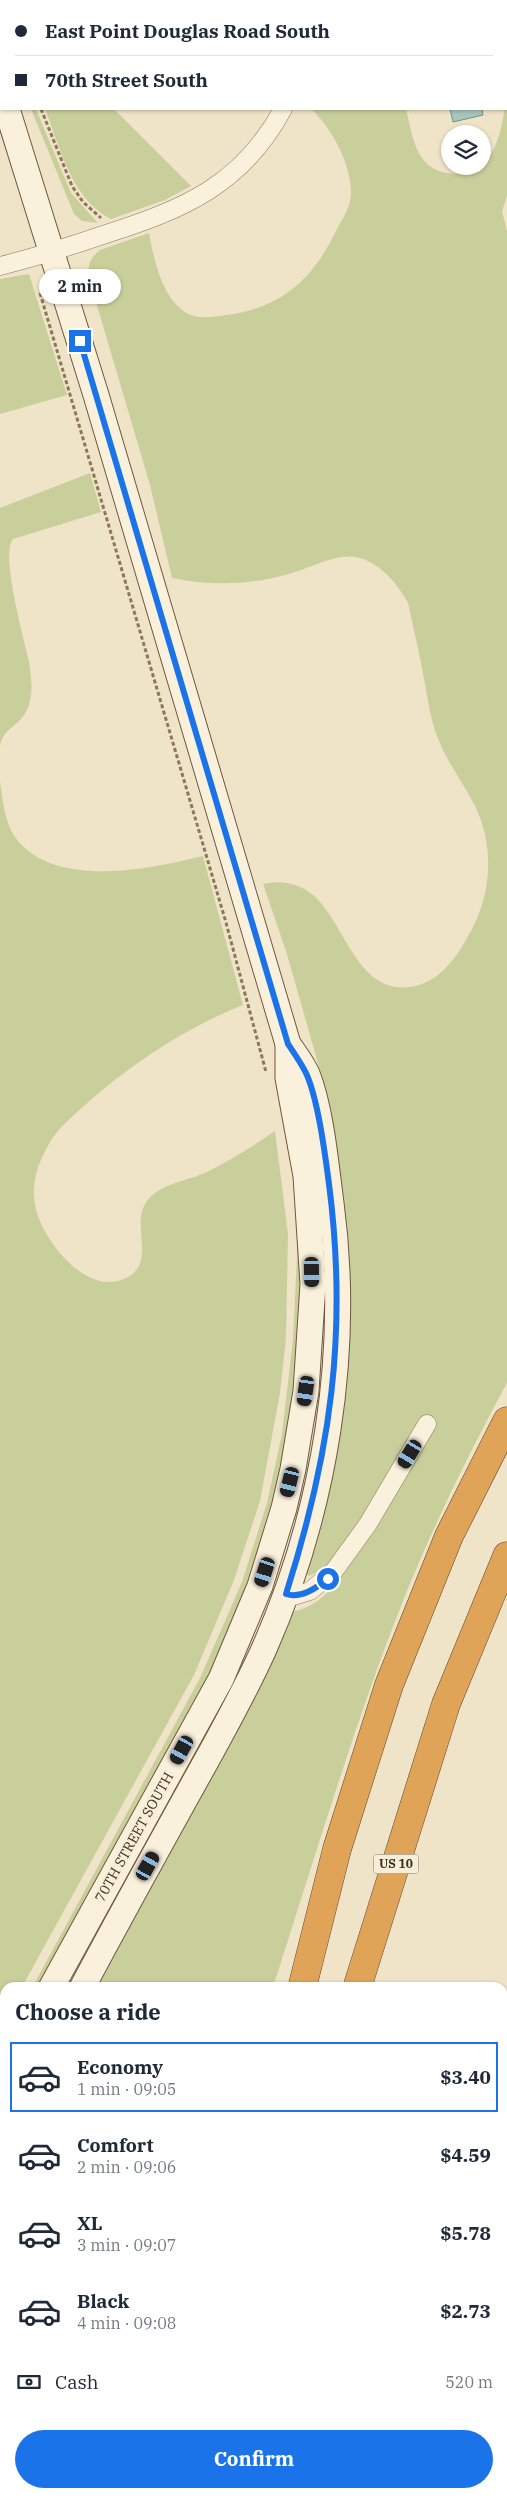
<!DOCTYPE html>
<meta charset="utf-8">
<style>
body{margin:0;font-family:"IBM Plex Serif",serif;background:#f6f6f7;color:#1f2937;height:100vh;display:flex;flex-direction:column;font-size:19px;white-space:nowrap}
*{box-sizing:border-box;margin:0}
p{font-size:16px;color:#747a83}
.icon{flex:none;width:28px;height:28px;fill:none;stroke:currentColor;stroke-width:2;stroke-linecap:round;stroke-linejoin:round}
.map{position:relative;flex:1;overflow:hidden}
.panel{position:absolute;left:0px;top:1982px;width:508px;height:516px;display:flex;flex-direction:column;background:#fff;border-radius:15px 15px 0 0;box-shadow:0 1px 4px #0004}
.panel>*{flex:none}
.hud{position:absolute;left:0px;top:0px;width:508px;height:110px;box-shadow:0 1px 4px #0004;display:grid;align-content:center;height:110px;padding:0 15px;background:#fff}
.fabs{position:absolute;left:441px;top:125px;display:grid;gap:10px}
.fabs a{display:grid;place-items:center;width:50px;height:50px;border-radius:50%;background:#fff;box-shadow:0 1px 4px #0004;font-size:25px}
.end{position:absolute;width:22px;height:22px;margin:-11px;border:6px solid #1a73e8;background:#fff;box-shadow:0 0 0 2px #fff}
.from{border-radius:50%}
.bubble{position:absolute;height:35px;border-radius:18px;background:#fff;box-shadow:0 1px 4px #0004;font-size:16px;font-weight:700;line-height:35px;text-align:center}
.car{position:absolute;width:15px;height:30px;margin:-15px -8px;border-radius:6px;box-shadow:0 0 4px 1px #0007;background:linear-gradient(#222 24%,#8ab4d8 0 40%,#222 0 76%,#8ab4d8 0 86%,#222 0)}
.hud b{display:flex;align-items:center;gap:18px;height:48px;font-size:19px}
.hud b+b{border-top:1px solid #e0e1e3}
.hud i{width:12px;height:12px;background:#1f2937}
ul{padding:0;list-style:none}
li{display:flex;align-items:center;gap:15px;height:70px;margin:0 10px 8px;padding:0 5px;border:2px solid transparent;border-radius:0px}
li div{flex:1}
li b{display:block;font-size:19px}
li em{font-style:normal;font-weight:700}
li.current{border-color:#1a73e8}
li>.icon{width:45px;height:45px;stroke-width:1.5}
h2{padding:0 15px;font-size:22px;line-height:60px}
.pay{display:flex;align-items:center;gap:12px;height:55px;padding:0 15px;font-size:19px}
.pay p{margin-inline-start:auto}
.primary-button{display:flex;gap:10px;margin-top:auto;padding:10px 15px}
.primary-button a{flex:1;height:58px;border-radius:30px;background:#1a73e8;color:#fff;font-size:20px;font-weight:700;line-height:58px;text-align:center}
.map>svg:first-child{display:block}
.green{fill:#c9cf9b}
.water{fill:#a9c4bc;stroke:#6f938a}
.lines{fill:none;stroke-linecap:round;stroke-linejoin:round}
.stream{stroke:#6f938a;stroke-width:5}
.minor-casing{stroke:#8d765c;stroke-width:19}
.secondary-casing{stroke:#6f573f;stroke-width:27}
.motorway-casing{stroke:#5b4430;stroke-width:29}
.path{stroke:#8d765c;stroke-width:3;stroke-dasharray:4 2.5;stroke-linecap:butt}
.minor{stroke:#faf1dc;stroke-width:18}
.secondary{stroke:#faf1dc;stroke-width:25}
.motorway{stroke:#e0a458;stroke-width:28}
.rail{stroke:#3d2e20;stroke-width:4;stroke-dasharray:9 9;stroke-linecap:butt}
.route{stroke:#1a73e8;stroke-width:6}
.labels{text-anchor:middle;stroke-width:5;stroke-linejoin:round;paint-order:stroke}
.shield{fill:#f7eed8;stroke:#756857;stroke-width:1}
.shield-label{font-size:12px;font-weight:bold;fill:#3d2e20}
.street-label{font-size:14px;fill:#3d2e20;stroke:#f7eed8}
</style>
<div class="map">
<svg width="507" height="2498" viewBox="0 0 507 2498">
<rect width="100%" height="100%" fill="#f0e4c8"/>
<g class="green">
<path d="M355,0H431L355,1Z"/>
<path d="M507,90V196L502,211L507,231V1383C469,1453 433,1526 403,1601C353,1727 315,1858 273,1987H93L289,1612C333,1608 358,1550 379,1517L367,1512L325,1569L309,1576L306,1574L349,1320L348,1237L336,1145L324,1085L287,954L263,884C281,880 298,883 313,895C346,923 358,999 415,986C443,980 459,953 472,929C492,891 494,845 475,806C463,782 446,761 437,736C431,720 428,702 425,684C420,657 414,630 408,603C397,583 379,561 355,557C334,554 309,569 289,574C252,585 209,586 172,578L150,485L88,275C88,264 91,257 100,250L149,233C154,260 162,299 188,314C199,319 214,317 226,315C282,308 313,279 337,229C343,218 351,206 351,193C351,164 332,128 311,109H406C414,141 416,173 457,174C464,174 476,172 482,166C501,147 504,115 507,90Z"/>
<path d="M31,109H36L71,193L98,223L82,221L74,214Z"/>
<path d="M45,109H114L191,186L165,200L111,219C71,199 60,147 45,109Z"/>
<path d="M29,274L67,395L0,414V279Z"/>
<path d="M90,473L101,512L13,539C0,554 24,639 29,662C32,681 35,705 20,720C11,729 2,732 0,747V508Z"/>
<path d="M0,782C3,799 4,821 15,837C53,890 150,869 203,856L243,1005C185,1028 131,1064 85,1105C72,1117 57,1129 49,1144C38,1163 31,1183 35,1205C41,1238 85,1296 124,1279C159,1264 129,1225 147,1201C160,1183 188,1181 207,1172C231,1160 253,1146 275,1131L288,1234L286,1338L280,1393L260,1501L234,1580L194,1675L22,1987L5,1988V2020L0,2029Z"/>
<path d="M298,1234C305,1344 291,1458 256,1563C231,1638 192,1708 154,1777C116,1847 77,1917 39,1987L32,1988L200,1678L242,1582L267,1503L282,1434L293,1339Z"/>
<path d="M5,2147V2413L0,2427V2156Z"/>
<path d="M29,2494H96L94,2498H26Z"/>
</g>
<g class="water">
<path d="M450,109H482L483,115L453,122Z"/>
<path d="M5,2413V2494H29L26,2498H0V2427Z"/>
</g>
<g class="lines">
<g class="stream">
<path d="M502,2134L507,2121"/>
<path d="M371,2498L373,2494"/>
</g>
<defs>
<g id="minor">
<path d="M339,1L340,0"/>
<path d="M0,266C36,257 71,246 106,234C184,209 242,185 283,109"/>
<path d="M286,1594L294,1596L310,1591L334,1571L368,1524L427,1424"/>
</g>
<g id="secondary">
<path d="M0,88L1,92"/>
<path d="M7,109L96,395L288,1044C294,1053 302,1063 307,1074C321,1109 326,1165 331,1203C351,1352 325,1511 264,1649C242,1698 215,1745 189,1792C153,1857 117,1922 82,1988"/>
<path d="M51,1988L221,1679L260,1586L284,1508L293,1469L306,1391L313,1284L306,1176L288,1078V1044"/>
<path d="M0,2081L5,2072"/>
<path d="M0,2136L5,2127"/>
</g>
<g id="motorway">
<path d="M302,1988L337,1849L389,1685L449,1536L507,1421"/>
<path d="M357,1988L446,1704L507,1556"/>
<path d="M105,2498L107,2494"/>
<path d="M159,2498L161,2494"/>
<path d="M201,2498L202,2494"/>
<path d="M273,2498L274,2494"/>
</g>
</defs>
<use href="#minor" class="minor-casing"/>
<use href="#secondary" class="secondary-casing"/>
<use href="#motorway" class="motorway-casing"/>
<g class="path">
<path d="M0,2L1,5"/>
<path d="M41,109L72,186L83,202L101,218"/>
<path d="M40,293L225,919L266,1072"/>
<path d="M0,2039L5,2030"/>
</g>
<use href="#minor" class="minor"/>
<use href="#secondary" class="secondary"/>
<use href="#motorway" class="motorway"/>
<g class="rail">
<path d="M502,2186L507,2172"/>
<path d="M390,2498L392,2494"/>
</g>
</g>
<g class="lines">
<path class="route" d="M80,341L288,1044C294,1053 301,1063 306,1073C318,1099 325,1154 329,1184C348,1331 331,1453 286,1594C301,1599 316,1588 328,1579"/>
</g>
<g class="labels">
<rect class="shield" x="373.5" y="1854.5" width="45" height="19" rx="4"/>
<g class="shield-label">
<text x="396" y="1868">US 10</text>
</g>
<g class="street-label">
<text transform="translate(134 1837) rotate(-61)" y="5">70TH STREET SOUTH</text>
</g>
</g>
</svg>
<div class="fabs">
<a><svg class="icon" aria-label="layers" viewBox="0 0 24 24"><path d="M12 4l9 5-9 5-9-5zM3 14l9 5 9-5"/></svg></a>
</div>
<i class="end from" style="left:328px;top:1579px"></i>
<i class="end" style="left:80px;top:341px"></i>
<div class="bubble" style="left:39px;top:269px;width:82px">2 min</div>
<i class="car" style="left:312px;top:1272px;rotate:179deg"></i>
<i class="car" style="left:306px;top:1391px;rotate:188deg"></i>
<i class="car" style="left:410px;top:1454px;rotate:211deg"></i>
<i class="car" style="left:290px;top:1482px;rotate:194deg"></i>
<i class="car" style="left:265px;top:1572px;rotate:198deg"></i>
<i class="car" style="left:182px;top:1750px;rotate:209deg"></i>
<i class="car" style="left:148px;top:1866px;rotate:29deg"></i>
<div class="hud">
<b><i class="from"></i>East Point Douglas Road South</b>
<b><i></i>70th Street South</b>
</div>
<section class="panel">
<h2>Choose a ride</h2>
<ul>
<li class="current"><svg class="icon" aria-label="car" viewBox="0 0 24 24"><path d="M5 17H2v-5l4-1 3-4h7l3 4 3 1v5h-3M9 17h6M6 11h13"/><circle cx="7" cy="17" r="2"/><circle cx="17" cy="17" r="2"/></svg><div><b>Economy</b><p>1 min · 09:05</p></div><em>$3.40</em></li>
<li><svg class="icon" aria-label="car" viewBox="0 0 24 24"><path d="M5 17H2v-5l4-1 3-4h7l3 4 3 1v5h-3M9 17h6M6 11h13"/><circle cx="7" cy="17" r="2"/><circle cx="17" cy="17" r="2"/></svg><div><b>Comfort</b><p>2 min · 09:06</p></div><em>$4.59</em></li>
<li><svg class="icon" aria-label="car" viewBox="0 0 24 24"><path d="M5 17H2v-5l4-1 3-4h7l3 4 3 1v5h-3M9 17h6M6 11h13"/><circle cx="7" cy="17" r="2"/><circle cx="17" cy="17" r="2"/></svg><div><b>XL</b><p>3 min · 09:07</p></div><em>$5.78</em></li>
<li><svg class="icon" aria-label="car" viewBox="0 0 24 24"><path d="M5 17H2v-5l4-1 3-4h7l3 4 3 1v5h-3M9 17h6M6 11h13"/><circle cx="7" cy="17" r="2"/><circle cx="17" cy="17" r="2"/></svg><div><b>Black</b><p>4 min · 09:08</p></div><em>$2.73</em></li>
</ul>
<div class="pay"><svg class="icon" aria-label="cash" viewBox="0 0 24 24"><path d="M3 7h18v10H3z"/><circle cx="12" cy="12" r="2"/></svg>Cash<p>520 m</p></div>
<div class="primary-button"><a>Confirm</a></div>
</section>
</div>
